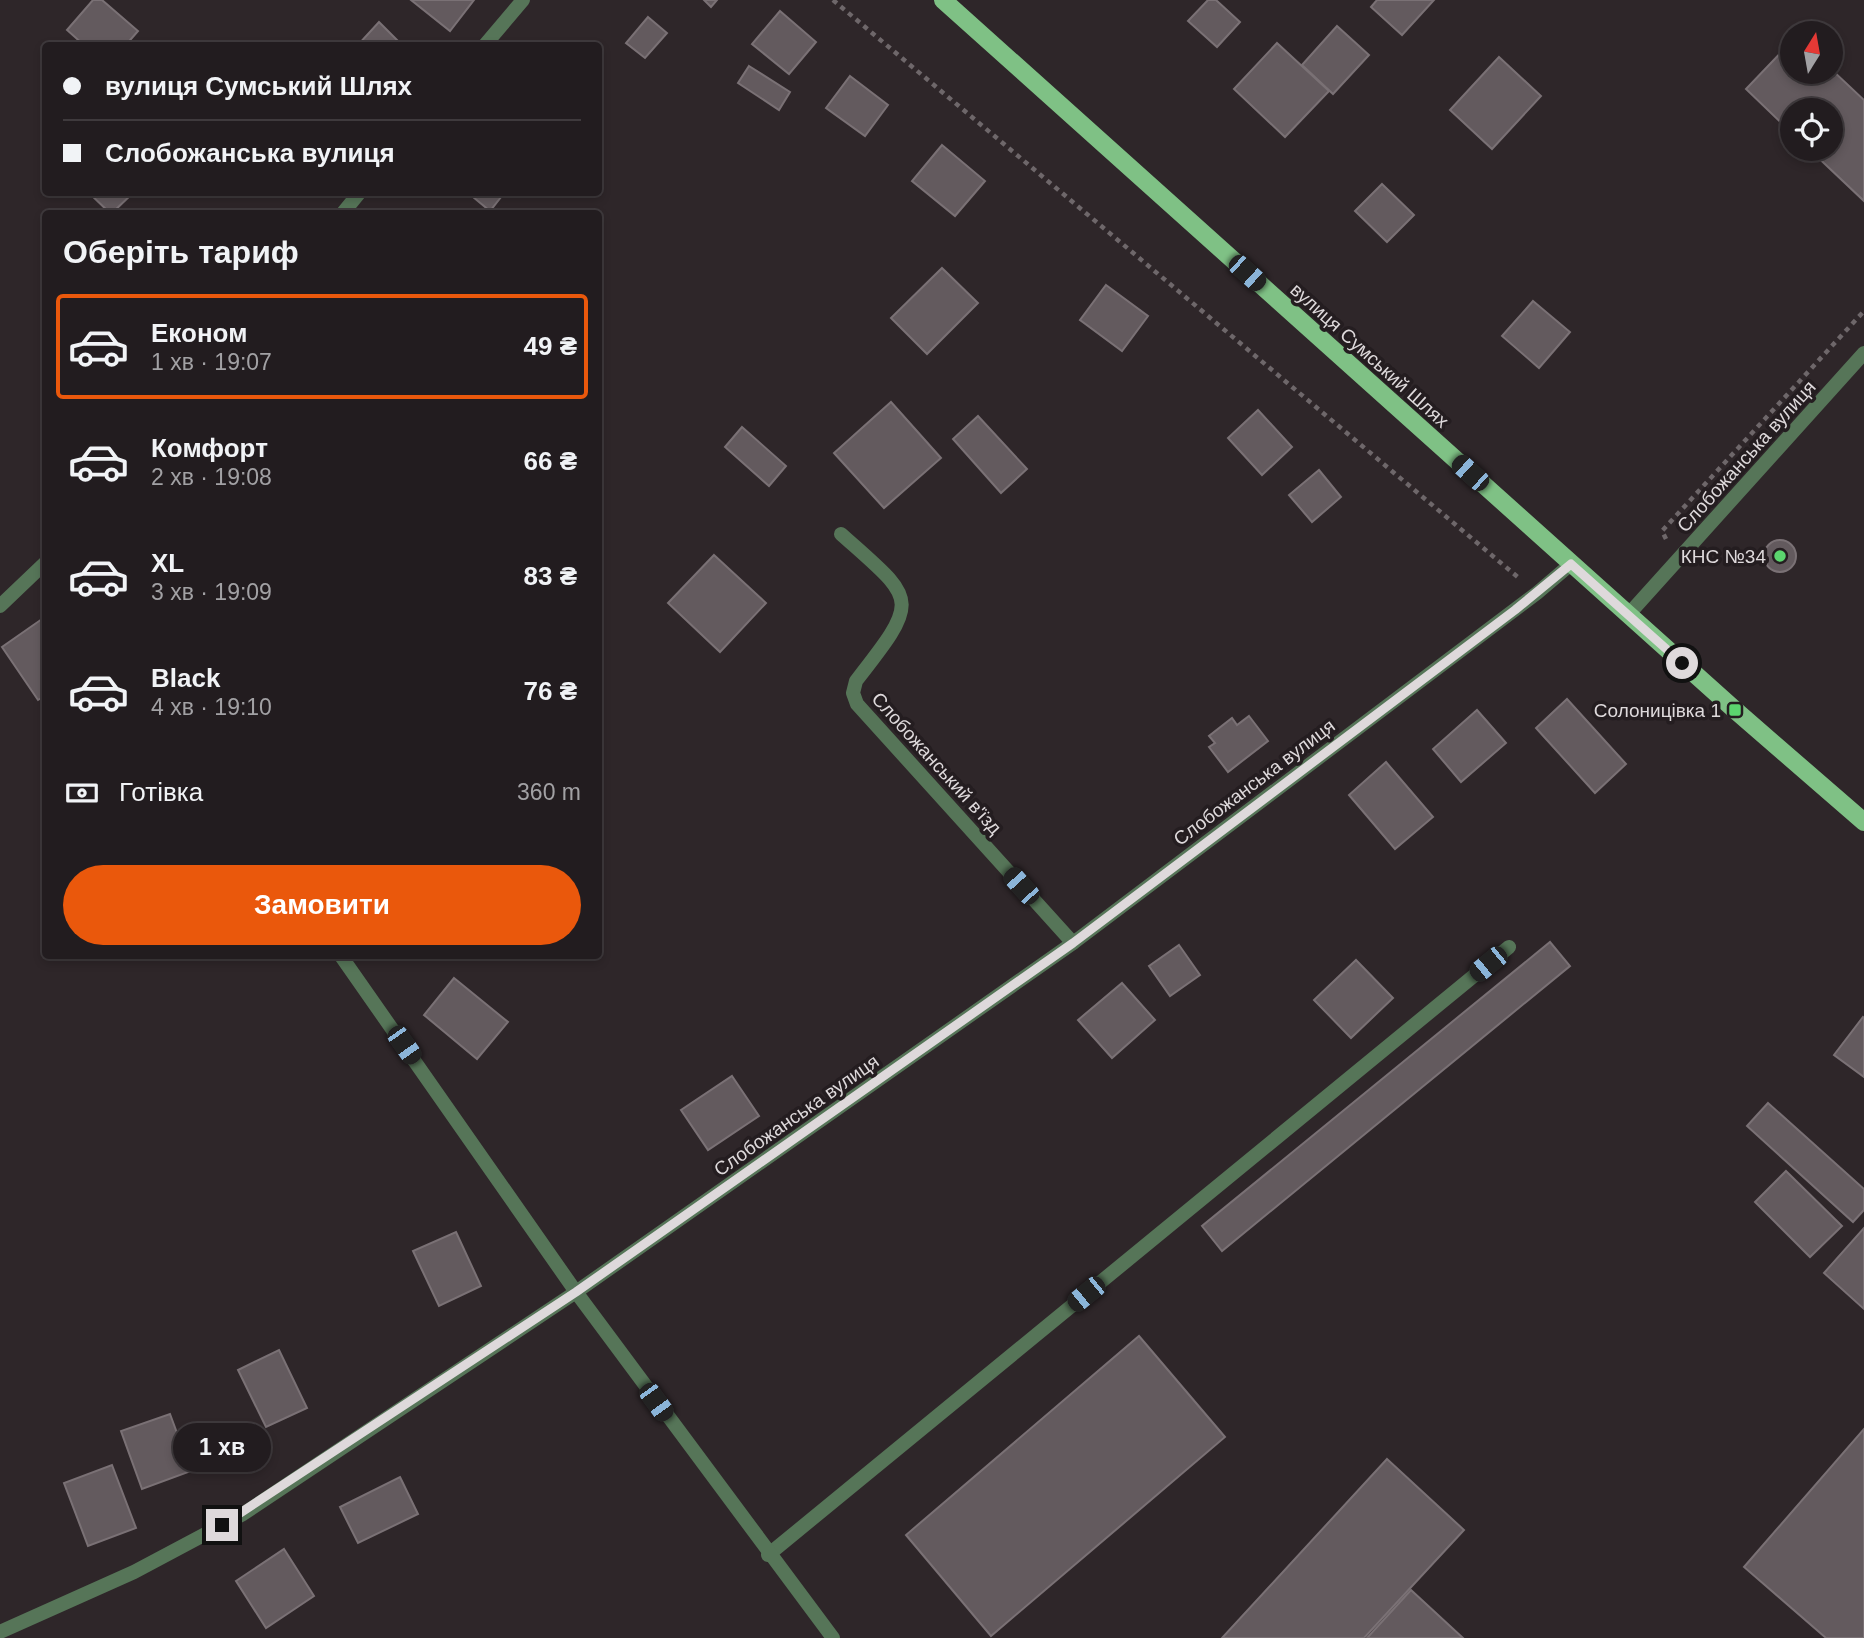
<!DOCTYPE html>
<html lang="uk">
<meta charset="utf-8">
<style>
body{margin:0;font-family:Arial,sans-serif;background:#2e292c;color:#f1f3f6;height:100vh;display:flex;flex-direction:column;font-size:26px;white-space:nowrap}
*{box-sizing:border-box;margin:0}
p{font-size:23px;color:#a2a1a4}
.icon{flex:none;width:38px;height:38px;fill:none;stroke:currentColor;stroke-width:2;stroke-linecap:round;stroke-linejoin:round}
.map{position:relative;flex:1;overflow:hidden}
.sheet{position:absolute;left:42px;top:210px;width:560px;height:749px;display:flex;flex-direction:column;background:#221c1f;border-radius:7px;box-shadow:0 4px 10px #0003,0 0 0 2px #3f3a3d}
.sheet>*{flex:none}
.hud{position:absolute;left:42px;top:42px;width:560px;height:154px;border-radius:7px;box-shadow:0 4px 10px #0003,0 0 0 2px #3f3a3d;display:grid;align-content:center;height:154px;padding:0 21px;background:#221c1f}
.needle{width:46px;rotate:11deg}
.controls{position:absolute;left:1780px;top:21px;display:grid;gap:14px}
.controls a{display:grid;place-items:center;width:63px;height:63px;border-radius:50%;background:#221c1f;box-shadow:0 4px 10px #0003,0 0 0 2px #3f3a3d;font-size:35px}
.end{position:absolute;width:32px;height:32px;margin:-16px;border:9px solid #ded9db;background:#111;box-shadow:0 0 0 4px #111}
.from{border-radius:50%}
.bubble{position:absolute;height:49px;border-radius:24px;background:#221c1f;box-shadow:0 4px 10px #0003,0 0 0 2px #3f3a3d;font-size:23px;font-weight:700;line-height:49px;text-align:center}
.car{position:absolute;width:21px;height:42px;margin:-21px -10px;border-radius:9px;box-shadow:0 0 5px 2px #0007;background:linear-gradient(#222 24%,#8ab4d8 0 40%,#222 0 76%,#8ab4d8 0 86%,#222 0)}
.hud b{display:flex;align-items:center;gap:24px;height:66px;font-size:26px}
.hud b+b{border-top:2px solid #3f3a3d}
.hud i{width:18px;height:18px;background:#f1f3f6}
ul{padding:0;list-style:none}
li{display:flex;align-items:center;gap:21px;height:105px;margin:0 14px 10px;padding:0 7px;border:4px solid transparent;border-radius:7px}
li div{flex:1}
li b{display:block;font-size:26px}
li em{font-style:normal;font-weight:700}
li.active{border-color:#ea580c}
li>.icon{width:63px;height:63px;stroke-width:1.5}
h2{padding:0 21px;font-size:32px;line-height:84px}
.pay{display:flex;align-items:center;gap:18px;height:77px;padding:0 21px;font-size:26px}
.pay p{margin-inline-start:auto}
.cta{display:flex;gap:14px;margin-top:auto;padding:14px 21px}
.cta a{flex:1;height:80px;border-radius:42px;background:#ea580c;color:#fff;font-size:28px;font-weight:700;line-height:80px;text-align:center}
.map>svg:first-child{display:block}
.building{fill:#635a5e;stroke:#7a7175;stroke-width:2}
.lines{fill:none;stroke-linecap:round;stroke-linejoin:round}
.path{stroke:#6e676a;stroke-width:4.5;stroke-dasharray:5 5;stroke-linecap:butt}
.lane{stroke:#567558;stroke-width:14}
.street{stroke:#567558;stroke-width:14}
.primary{stroke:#7fc185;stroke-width:18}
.route{stroke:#ded9db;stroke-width:9}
.poi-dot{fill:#5bd56e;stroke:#241d20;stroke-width:2.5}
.labels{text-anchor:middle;stroke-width:7;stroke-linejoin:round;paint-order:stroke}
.street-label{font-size:19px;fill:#ded9db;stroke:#241d20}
.poi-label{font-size:19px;fill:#ded9db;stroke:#241d20;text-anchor:end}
</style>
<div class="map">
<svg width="1864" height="1638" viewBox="0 0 1864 1638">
<rect width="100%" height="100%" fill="#2e2629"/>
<g class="building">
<path d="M93,0H102L138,31L125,46H85L67,30Z"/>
<path d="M411,0H474L450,31Z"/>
<path d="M704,0H717L711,7Z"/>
<path d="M1208,0H1216L1240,22L1217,47L1188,21Z"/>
<path d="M1377,0H1434L1402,35L1371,7Z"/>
<path d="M780,11L816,42L789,74L752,44Z"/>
<path d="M648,17L667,33L645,58L626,43Z"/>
<path d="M379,22L403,46H357Z"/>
<path d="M1337,26L1369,55L1333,94L1302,65Z"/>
<path d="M1792,41V72H1830V68L1864,100V201L1809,149H1830V110H1792V133L1746,89Z"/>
<path d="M1277,43L1329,91L1285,137L1234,89Z"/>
<path d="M1499,57L1541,96L1492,149L1450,110Z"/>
<path d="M749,66L790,92L779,110L738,83Z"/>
<path d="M850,76L888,105L865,136L826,108Z"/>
<path d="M942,145L985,181L955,216L912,181Z"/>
<path d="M1382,184L1414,215L1387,242L1355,211Z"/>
<path d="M88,192H134L111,214Z"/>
<path d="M467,192H505L490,211Z"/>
<path d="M942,268L978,303L927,354L891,318Z"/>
<path d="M1106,285L1148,316L1122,351L1080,320Z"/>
<path d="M1533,301L1570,332L1539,368L1502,336Z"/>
<path d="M891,402L941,458L884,508L834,453Z"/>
<path d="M1258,410L1292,447L1262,475L1228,438Z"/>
<path d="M978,416L1027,469L1001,493L953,439Z"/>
<path d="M742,427L786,466L769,486L725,447Z"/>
<path d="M1319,470L1341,497L1312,522L1289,495Z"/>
<circle cx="1780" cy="556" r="16"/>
<path d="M714,555L766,603L720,652L668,603Z"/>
<path d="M42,619L46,624V695L38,700L2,647Z"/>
<path d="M1567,699L1626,764L1595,793L1536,728Z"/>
<path d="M1477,710L1506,743L1461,782L1433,749Z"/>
<path d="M1249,716L1268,741L1228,772L1209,747L1215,743L1209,736L1232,718L1237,725Z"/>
<path d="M1386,762L1433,817L1395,849L1349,795Z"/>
<path d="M1550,942L1570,966L1222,1251L1202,1226Z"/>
<path d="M1179,945L1200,975L1170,996L1149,966Z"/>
<path d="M1356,960L1393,998L1351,1038L1314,1000Z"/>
<path d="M454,978L508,1022L477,1059L424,1015Z"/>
<path d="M1122,983L1155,1020L1112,1058L1078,1020Z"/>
<path d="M1863,1017L1864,1018V1077L1834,1055Z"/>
<path d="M732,1076L759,1116L708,1150L681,1110Z"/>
<path d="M1768,1103L1864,1189V1210L1853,1222L1747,1126Z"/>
<path d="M1786,1171L1842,1226L1810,1257L1755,1202Z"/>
<path d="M1864,1228V1309L1824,1273Z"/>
<path d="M456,1232L481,1286L439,1306L413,1251Z"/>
<path d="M1139,1336L1225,1437L991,1636L906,1535Z"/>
<path d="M279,1350L307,1408L266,1427L238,1370Z"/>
<path d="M170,1414L191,1471L142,1489L121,1431Z"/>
<path d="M1864,1429V1638H1826L1744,1567Z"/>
<path d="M1387,1459L1464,1530L1364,1638H1222Z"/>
<path d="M112,1465L136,1528L88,1546L64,1483Z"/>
<path d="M400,1477L418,1514L358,1543L340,1507Z"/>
<path d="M284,1549L314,1596L266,1628L236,1581Z"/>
<path d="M1411,1590L1463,1638H1367Z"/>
</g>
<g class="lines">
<g class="path">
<path d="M833,0L1520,579"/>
<path d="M1666,539L1662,531L1864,311"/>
</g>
<path class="lane" d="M768,1555L1509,947"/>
<g class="street">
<path d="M484,46L523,0"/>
<path d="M342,214L360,192"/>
<path d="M841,534C916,601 922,597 856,681L853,693L857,704L1073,943"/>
<path d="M0,606L46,562"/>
<path d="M1628,615L1864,353"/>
<path d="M341,956L576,1292L833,1638"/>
<path d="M0,1632L134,1572L243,1514L576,1292L1073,943L1537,593L1571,564"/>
</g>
<path class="primary" d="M943,0L1735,710L1864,822"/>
</g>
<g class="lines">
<path class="route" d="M222,1525L576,1292L1073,943L1515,610L1571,564L1682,663"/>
</g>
<g class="poi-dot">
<circle cx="1780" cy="556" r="7"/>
<rect x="1728" y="703" width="14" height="14" rx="3.5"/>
</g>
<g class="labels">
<g class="street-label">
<text transform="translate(1370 355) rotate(42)" y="7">вулиця Сумський Шлях</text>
<text transform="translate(1746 456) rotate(-48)" y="7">Слобожанська вулиця</text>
<text transform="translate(937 763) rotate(48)" y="7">Слобожанський в'їзд</text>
<text transform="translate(1254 782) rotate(-37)" y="7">Слобожанська вулиця</text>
<text transform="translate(796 1115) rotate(-35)" y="7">Слобожанська вулиця</text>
</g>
<g class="poi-label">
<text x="1766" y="563">КНС №34</text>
<text x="1721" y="717">Солоницівка 1</text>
</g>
</g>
</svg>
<div class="controls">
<a><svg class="needle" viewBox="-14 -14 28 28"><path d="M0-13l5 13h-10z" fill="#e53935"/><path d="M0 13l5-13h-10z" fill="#a2a1a4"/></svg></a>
<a><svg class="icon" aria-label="locate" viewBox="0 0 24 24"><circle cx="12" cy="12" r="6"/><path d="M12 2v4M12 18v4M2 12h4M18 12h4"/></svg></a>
</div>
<i class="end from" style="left:1682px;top:663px"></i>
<i class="end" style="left:222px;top:1525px"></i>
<div class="bubble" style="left:173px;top:1423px;width:98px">1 хв</div>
<i class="car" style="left:1247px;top:273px;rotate:132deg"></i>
<i class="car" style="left:1470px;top:473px;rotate:312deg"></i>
<i class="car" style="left:1021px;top:886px;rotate:318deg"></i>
<i class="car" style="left:1488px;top:964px;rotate:231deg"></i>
<i class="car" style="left:404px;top:1045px;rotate:145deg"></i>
<i class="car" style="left:1086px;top:1294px;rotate:231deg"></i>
<i class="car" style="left:656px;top:1402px;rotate:144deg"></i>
<div class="hud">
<b><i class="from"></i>вулиця Сумський Шлях</b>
<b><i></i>Слобожанська вулиця</b>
</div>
<section class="sheet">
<h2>Оберіть тариф</h2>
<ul>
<li class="active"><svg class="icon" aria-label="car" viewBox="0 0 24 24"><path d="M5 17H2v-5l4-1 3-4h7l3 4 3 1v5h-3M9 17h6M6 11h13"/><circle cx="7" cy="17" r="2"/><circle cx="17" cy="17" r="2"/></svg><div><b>Економ</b><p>1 хв · 19:07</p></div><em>49 ₴</em></li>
<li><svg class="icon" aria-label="car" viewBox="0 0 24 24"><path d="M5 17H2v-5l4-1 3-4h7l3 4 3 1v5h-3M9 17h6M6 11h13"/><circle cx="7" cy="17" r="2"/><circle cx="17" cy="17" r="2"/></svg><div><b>Комфорт</b><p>2 хв · 19:08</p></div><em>66 ₴</em></li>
<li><svg class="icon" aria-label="car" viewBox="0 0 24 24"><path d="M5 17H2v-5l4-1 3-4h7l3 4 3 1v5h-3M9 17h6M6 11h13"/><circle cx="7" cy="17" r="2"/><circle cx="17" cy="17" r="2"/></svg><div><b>XL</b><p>3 хв · 19:09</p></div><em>83 ₴</em></li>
<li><svg class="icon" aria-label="car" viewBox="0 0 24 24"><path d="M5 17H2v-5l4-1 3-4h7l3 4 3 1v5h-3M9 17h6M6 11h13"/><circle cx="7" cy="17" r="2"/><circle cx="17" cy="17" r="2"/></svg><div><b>Black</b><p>4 хв · 19:10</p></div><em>76 ₴</em></li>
</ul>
<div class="pay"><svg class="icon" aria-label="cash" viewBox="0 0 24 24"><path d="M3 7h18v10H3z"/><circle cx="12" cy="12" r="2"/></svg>Готівка<p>360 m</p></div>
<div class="cta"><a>Замовити</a></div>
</section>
</div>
